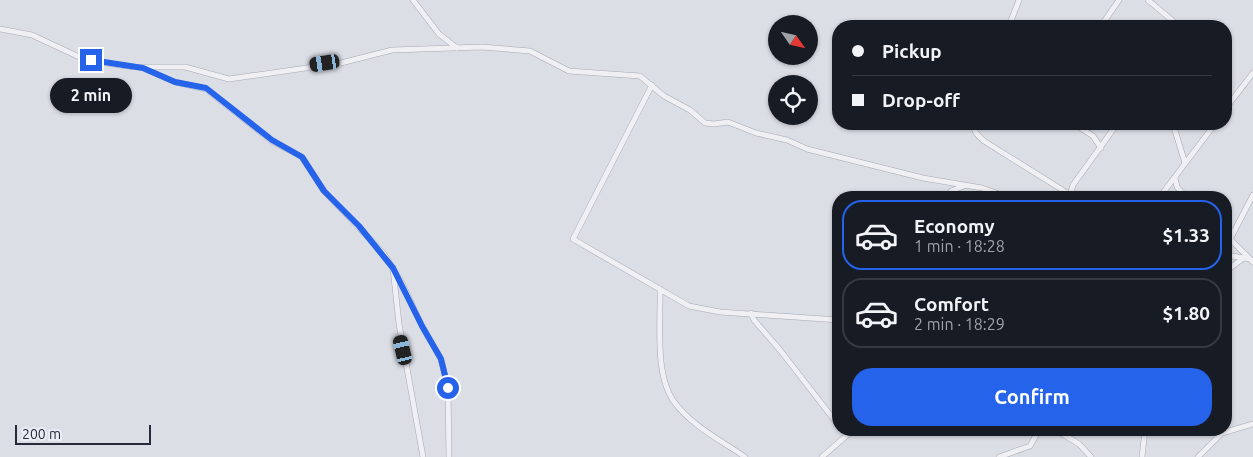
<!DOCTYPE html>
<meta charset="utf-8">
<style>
body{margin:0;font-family:Ubuntu,sans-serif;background:#242831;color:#f1f3f6;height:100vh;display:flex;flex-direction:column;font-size:19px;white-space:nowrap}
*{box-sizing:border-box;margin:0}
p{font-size:16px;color:#9ea1a6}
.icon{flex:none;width:28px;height:28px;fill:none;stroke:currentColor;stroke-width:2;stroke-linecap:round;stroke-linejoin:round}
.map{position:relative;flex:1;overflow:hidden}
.panel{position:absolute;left:832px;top:191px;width:400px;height:245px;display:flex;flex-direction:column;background:#171b24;border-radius:20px;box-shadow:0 1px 4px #0004}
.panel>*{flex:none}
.hud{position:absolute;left:832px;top:20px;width:400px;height:110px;border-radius:20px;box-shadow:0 1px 4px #0004;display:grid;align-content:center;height:110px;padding:0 20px;background:#171b24}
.needle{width:32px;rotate:124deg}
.controls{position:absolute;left:768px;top:15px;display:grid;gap:10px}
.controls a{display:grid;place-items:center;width:50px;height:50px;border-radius:50%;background:#171b24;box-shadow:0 1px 4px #0004;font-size:25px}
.scale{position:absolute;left:15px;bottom:12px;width:136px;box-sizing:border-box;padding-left:5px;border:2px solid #27293c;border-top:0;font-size:14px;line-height:18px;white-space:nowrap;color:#27293c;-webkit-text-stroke:4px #ebedf4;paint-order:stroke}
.end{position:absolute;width:22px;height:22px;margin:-11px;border:6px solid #2563eb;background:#fff;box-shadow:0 0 0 2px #fff}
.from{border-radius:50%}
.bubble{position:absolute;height:35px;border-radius:18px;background:#171b24;box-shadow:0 1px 4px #0004;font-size:16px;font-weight:600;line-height:35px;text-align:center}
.car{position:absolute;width:15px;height:30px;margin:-15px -8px;border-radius:6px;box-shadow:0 0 4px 1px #0007;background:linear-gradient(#222 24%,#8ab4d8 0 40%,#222 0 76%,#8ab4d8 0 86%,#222 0)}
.hud b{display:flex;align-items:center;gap:18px;height:48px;font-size:19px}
.hud b+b{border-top:1px solid #363941}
.hud i{width:12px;height:12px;background:#f1f3f6}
ul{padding:9px 0 0;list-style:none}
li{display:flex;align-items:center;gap:15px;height:70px;margin:0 10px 8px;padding:0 10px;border:2px solid #363941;border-radius:20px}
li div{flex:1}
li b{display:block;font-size:19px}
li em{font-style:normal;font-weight:600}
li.on{border-color:#2563eb}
li>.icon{width:45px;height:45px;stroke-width:1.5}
.primary-button{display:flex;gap:10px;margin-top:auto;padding:10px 20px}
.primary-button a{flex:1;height:58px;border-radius:20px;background:#2563eb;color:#fff;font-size:20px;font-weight:600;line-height:58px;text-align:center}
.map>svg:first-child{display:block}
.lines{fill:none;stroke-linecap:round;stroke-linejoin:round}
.minor-casing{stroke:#a6a8b3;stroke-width:6}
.minor{stroke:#efeff4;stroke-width:5}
.route{stroke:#2563eb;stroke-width:6}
</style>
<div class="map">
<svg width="1253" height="457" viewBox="0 0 1253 457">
<rect width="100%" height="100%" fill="#dcdee6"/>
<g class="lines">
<defs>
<g id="minor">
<path d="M413,0L439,34L457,48"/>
<path d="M1148,0L1179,26"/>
<path d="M1009,26L1019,0"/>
<path d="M1101,26L1119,0"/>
<path d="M0,29L32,35L77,56L106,63L134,67H185L229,79L341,63L392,50L482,47L530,51L569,71L640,76L664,96L690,110L705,123L714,124L728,122L756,133L787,140L807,149L923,178L982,188L1011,198"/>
<path d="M145,69L175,82L206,89L272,141L302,157L324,191L384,254L402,283L422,326L441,359L448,388L449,457"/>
<path d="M652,85L573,239L689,306L720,312L839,320"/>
<path d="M1226,108L1253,73"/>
<path d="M975,124C973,133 978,135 984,141L1069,194"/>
<path d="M1074,124L1093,136L1101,148"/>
<path d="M1173,124L1185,163"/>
<path d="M1175,178L1177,187L1187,198"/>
<path d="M947,198L951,191L964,186"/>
<path d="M1069,198L1073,185L1117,124"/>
<path d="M1159,198L1215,124"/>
<path d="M1226,235L1253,262"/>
<path d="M1226,247L1253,195"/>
<path d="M1226,255L1250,259"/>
<path d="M393,268L399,324L423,457"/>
<path d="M1226,271L1245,257"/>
<path d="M660,289C661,322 654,376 675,403C692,426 722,441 745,457"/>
<path d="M751,313L754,320L780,350L839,426"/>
<path d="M1056,430L1079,444L1091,457"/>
<path d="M822,457L853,430"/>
<path d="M999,457L1030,446L1039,430"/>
<path d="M1142,457L1145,430"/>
<path d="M1198,457L1222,433L1253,424"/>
</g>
</defs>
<use href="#minor" class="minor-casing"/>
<use href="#minor" class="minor"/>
</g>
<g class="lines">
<path class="route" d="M91,60L143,68L175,82L206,88L272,140L302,157L324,191L359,226L393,268L422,326L441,359L448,388"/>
</g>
</svg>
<div class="controls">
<a><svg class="needle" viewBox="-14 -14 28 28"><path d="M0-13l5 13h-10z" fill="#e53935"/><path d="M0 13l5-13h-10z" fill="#9ea1a6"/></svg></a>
<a><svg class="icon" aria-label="locate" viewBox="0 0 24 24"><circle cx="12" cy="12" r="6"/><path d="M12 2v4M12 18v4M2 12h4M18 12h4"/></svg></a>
</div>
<div class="scale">200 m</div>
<i class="end from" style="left:448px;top:388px"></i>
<i class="end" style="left:91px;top:60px"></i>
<div class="bubble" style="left:50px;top:78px;width:82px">2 min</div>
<i class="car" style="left:325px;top:63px;rotate:261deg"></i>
<i class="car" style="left:403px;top:350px;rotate:347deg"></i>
<div class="hud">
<b><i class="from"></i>Pickup</b>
<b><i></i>Drop-off</b>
</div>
<section class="panel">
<ul>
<li class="on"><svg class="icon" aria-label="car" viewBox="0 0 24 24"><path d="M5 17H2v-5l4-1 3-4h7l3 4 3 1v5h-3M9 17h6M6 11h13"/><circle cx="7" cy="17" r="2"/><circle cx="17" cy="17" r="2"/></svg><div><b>Economy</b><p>1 min · 18:28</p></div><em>$1.33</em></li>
<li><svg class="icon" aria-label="car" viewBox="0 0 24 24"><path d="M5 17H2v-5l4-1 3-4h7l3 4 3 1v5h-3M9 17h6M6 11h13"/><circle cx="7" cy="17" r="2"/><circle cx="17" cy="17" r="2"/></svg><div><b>Comfort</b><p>2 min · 18:29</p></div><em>$1.80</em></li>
</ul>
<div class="primary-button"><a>Confirm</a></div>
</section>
</div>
